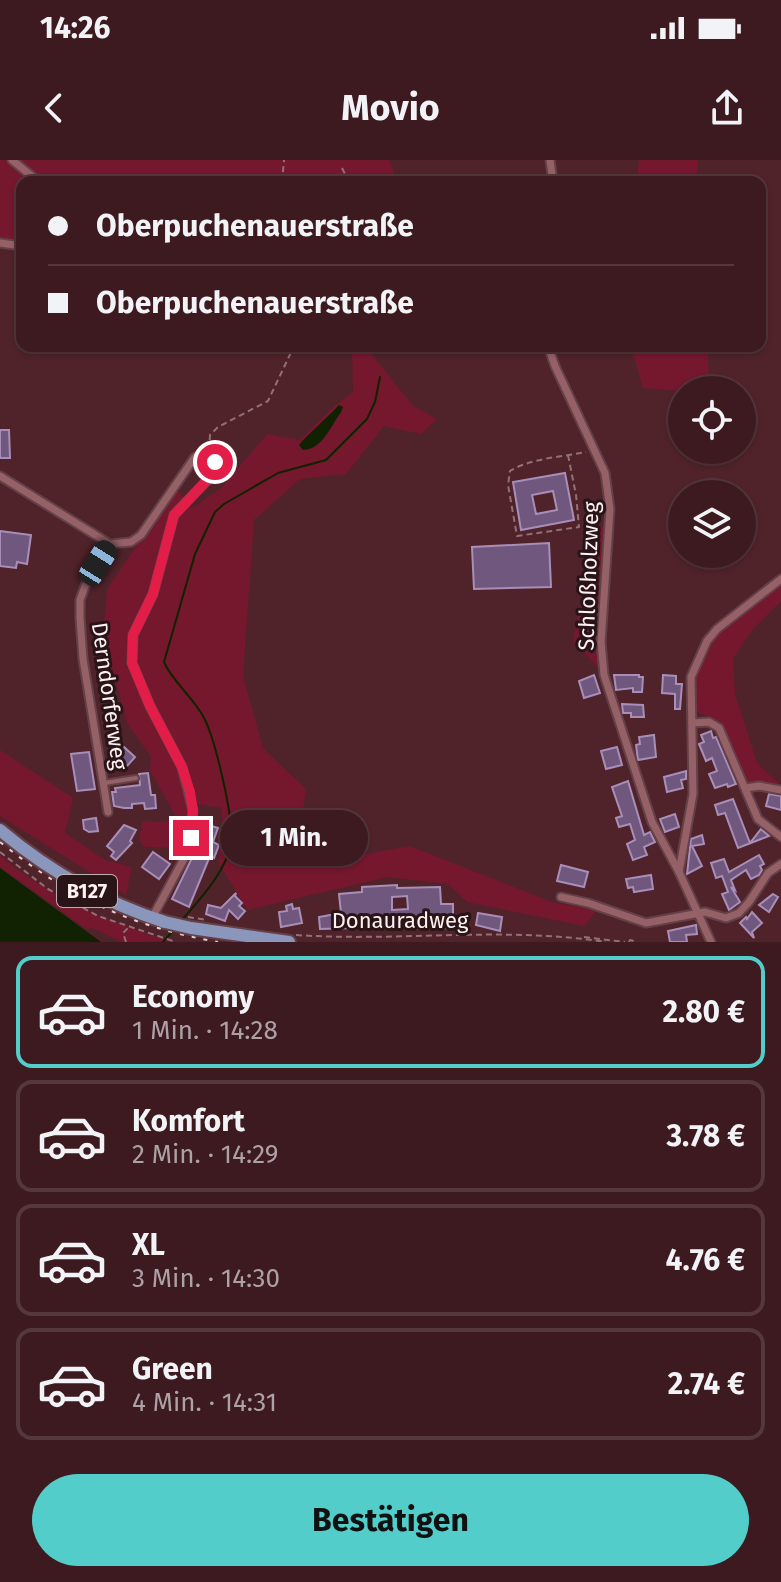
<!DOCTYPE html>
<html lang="de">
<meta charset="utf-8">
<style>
body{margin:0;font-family:"Fira Sans",sans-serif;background:#432329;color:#f1f3f6;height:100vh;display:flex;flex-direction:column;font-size:30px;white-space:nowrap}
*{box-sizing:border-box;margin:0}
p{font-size:26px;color:#aca1a5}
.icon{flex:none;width:44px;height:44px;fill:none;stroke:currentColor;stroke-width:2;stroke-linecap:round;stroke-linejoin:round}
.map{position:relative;height:782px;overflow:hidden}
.drawer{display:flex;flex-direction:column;background:#3c1a20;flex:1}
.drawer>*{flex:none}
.guide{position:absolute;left:16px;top:16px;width:750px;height:176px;border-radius:16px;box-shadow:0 2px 6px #0004,0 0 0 2px #55383e;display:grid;align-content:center;height:176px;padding:0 32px;background:#3c1a20}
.buttons{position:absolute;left:668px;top:216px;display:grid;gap:16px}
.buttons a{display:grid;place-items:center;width:88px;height:88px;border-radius:50%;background:#3c1a20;box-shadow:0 2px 6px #0004,0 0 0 2px #55383e;font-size:40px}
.end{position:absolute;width:36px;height:36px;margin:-18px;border:10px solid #e11d48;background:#fff;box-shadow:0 0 0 4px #fff}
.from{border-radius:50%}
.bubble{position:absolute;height:56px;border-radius:28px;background:#3c1a20;box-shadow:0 2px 6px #0004,0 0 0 2px #55383e;font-size:26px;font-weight:700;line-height:56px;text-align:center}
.car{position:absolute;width:24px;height:48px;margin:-24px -12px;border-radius:10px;box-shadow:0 0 6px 2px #0007;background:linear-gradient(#222 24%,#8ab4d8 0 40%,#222 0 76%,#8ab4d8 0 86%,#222 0)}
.guide b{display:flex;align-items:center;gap:28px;height:76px;font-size:30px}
.guide b+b{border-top:2px solid #55383e}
.guide i{width:20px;height:20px;background:#f1f3f6}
ul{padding:14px 0 0;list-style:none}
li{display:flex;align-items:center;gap:24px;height:112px;margin:0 16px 12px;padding:0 16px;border:4px solid #55383e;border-radius:16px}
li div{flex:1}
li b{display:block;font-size:30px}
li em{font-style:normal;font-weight:700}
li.on{border-color:#53cdca}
li>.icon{width:72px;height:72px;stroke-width:1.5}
.button{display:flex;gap:16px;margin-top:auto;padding:16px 32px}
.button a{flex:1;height:92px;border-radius:48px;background:#53cdca;color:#111;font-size:32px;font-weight:700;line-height:92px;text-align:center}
.status{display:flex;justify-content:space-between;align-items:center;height:56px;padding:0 40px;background:#3c1a20;direction:ltr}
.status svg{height:22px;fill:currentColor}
header{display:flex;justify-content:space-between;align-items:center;height:104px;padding:0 32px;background:#3c1a20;font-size:36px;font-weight:700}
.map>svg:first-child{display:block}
.green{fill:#75172d}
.water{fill:#102201}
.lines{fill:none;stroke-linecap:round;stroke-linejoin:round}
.stream{stroke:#102201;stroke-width:2}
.building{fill:#70577e;stroke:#a88eb8;stroke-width:2;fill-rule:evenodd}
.service-casing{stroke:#644148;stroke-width:8}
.minor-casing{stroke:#644148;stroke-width:11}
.primary-casing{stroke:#644148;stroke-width:16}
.path{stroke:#927176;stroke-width:2;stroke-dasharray:6 4;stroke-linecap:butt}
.service{stroke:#956167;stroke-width:4}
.minor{stroke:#956167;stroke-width:7}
.primary{stroke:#8b96bc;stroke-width:12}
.rail{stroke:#e2d0d2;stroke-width:2;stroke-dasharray:4 8;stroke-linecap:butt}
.primary-bridge-casing{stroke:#644148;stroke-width:16;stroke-linecap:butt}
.primary-bridge{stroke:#8b96bc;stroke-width:12}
.route{stroke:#e11d48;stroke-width:10}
.labels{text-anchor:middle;stroke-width:6;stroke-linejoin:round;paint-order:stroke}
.shield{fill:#291417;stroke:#beafb0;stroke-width:2}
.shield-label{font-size:20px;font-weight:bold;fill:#fef1f2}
.street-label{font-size:22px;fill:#fef1f2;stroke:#291417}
</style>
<div class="status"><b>14:26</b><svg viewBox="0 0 49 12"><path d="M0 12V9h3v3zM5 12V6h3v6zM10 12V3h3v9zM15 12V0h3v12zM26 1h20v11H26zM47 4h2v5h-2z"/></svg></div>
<header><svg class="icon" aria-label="back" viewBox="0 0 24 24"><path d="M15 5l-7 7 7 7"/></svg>Movio<svg class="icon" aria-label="share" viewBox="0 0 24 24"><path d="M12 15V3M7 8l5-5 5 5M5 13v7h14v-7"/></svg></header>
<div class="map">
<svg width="781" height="782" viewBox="0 0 781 782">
<rect width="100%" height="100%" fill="#50232a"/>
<g class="green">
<path d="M0,0H389L398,22H22V80L0,78Z"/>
<path d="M639,0H698L696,22H637Z"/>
<path d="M352,186H370V192L413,246L437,259L421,274L384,266L346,314L300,319L254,360L243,516L263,588L306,629L295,707L410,686L552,742L597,750L584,766L467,742L448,724L388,717L248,750L219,704L222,648L192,643L177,676L176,688L145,687L139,680L142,661L159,662L177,659L150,610L151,597L127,563L103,474L107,429L176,328L192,348L221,328L267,274L300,280L332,248L353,232Z"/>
<path d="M631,186H707L710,230L682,231L643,228Z"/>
<path d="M596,367H605L602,508L596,505L573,480L579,448L589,435L591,407L588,385Z"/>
<path d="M781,423V441L752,470L733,499L735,534L757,603L781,626L748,624C735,595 729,563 697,552L694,517L710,483L721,470Z"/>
<path d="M0,590L73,638L65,673L105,700L132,707L126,735L0,656Z"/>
<path d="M0,695C48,737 108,761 168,781L121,782L91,767L88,770L0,707Z"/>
</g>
<g class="water">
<path d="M339,245L343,247L341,252C330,267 323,289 303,290L299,285C308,274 328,257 339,245Z"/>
<path d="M0,708L101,782H0Z"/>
</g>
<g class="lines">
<g class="stream">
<path d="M182,760C200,739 227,711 231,682C234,659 215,577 203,556C192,536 172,521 164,502L195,394L215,352L224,344L278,313L326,300L367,259L375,242L380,217"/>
<path d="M163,782L173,771"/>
</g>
</g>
<g class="building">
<path d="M0,270H9L10,298H0Z"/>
<path d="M565,313L574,360L521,370L513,322ZM553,331L557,350L536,354L532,335Z"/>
<path d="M0,371L31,375L27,404L17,402L16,408L0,406Z"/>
<path d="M549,383L551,427L474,429L472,387Z"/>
<path d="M594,515L600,533L584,538L579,521Z"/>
<path d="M614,515H639V517H643L642,532H633V528L616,530Z"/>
<path d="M663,515L676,516V524H682L680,549H675V534L662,533Z"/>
<path d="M622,544L643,545L644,557H631V553H623Z"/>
<path d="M711,571L713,578L716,577L736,624L728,627L727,624L715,628L709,614L717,611L712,598L706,601L699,584L704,582L701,575Z"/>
<path d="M654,575L656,597L638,600L636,585L640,584L639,577Z"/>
<path d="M124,587L135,597L127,606H119L112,600Z"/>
<path d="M617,587L622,605L606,609L601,591Z"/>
<path d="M89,592L95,629L77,631L71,594Z"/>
<path d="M686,611V619L681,620L683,628L667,632L664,617Z"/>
<path d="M148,613L151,635H155L156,648L145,649L144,643L132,644V648H124L114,646L112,632H116L115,628L140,625L139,614Z"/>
<path d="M628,621L644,675L650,672L655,682L644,687L647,695L633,700L627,684L635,680L630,664L619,667L616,658L622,656L612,627Z"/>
<path d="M769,634L781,636V650L766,646Z"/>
<path d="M733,639L750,683L761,669L769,676L738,688L725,653L718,655L715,645Z"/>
<path d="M675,654L679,667L665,672L660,659Z"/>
<path d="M96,658L98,671L89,672L84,669L83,660Z"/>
<path d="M124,665L136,670L130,681L132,683L116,700L111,696L114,692L107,686Z"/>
<path d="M208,665L218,668L213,682L219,685L214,698L210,696L189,747L172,739L192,698L198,676L204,678Z"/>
<path d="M702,675L704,684L692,686L702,706L687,714L691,679Z"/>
<path d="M153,692L170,704L159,719L142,707Z"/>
<path d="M759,695L764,704L760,706L762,710L759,715L751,719L746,710L731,720L735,730L731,727L740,742L729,750L722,734L728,732L722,716L716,718L711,703L724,699L729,712Z"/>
<path d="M561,705L588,712L584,727L557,721Z"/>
<path d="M651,715L653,729L634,732L633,727L628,728L626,719Z"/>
<path d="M397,725V728L440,727L441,744H453V768L408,769V764H398V759L364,758V764L354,765V768L320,769L319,757L341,753L339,734L362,732V727ZM407,736L408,749L392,750V737Z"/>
<path d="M236,733L235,736L242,743L239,746L245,751L238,759L229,750L225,761L206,754L208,745L221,748Z"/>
<path d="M773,734L778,737L769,752L759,745Z"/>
<path d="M292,744L293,749L299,748L302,763L281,767L279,752L287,751L286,746Z"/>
<path d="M752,752L762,763L752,772L754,778L740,763L746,757L747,759Z"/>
<path d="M478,753L502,757L500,771L476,765Z"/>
<path d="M696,765L697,774L686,775L687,782H670L668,771Z"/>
</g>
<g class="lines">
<defs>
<path id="service" d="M104,623L136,618"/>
<g id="minor">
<path d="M12,0L39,22"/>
<path d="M550,0L553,22"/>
<path d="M0,83L22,86"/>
<path d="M548,186L555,206L605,313L610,349L601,482L604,515L652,662L679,712L711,782"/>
<path d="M0,316L110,384L131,382L141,375L195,297L202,295L215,302V312L174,355L153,434L133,475L132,503L150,546L182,607L193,651L186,695L152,758"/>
<path d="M692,563L709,562L719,568L758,659L781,677"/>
<path d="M746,628L759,626L781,630"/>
<path d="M108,652L83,499L80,458V440L87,421L110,384"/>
<path d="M679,712L693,634L691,517L707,481L717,469L781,419"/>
<path d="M561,737L588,743L646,763L705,752L726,758L739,753L749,742L768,713L781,704"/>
</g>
<g id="primary">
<path d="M0,670C50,712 102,742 165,762"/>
<path d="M191,768L289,782"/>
</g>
</defs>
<use href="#service" class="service-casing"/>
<use href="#minor" class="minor-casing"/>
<use href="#primary" class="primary-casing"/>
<g class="path">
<path d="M342,8L349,22"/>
<path d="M282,22L284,0"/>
<path d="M209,290L210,275L218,267L268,241L294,186"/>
<path d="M568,295L576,335L579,367L517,376L508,325L510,311C531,298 562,297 586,292"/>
<path d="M0,692L48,729L98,756L176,782"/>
<path d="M188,757L207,760"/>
<path d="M296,775C399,782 504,766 606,782"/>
<path d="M584,777L625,782"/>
<path d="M126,782L123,773L129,767"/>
<path d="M629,782L630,780L637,782"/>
</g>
<use href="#service" class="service"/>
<use href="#minor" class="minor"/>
<use href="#primary" class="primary"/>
<path class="rail" d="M0,682C68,737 132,767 218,782"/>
<defs>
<path id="primary-bridge" d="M165,762L191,768"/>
</defs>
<use href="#primary-bridge" class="primary-bridge-casing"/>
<use href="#primary-bridge" class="primary-bridge"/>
</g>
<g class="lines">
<path class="route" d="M191,678L193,651L190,632L182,607L150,546L132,503L133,475L153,434L174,355L215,312V302"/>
</g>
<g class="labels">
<rect class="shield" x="57" y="715" width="60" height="32" rx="6"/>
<g class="shield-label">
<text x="87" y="738">B127</text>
</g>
<g class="street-label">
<text transform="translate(588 416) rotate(-88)" y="8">Schloßholzweg</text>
<text transform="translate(110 536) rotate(82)" y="8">Derndorferweg</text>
<text x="400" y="768">Donauradweg</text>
</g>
</g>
</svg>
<div class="buttons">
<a><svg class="icon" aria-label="locate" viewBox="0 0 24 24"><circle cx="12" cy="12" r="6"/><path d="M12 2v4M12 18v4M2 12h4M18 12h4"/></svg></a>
<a><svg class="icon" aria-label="layers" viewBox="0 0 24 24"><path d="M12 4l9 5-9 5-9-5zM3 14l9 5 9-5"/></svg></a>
</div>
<i class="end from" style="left:215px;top:302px"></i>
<i class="end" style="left:191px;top:678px"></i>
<div class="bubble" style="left:220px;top:650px;width:148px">1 Min.</div>
<i class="car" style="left:98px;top:403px;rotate:32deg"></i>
<div class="guide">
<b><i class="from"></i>Oberpuchenauerstraße</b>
<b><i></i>Oberpuchenauerstraße</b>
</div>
</div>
<section class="drawer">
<ul>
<li class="on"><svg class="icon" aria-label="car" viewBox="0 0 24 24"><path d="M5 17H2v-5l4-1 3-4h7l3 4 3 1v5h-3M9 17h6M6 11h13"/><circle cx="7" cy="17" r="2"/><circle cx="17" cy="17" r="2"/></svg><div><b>Economy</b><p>1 Min. · 14:28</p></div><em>2.80 €</em></li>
<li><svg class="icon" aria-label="car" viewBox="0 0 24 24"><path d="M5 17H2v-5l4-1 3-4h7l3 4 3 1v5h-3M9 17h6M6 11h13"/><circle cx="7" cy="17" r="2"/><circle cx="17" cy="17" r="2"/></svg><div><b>Komfort</b><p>2 Min. · 14:29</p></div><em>3.78 €</em></li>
<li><svg class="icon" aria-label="car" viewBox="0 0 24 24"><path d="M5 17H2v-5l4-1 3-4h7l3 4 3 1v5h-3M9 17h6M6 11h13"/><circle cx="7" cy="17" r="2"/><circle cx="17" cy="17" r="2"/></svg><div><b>XL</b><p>3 Min. · 14:30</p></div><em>4.76 €</em></li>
<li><svg class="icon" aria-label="car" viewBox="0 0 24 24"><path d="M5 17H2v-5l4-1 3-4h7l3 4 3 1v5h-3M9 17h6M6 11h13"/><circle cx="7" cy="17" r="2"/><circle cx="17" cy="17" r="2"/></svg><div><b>Green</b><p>4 Min. · 14:31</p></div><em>2.74 €</em></li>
</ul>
<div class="button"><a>Bestätigen</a></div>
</section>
